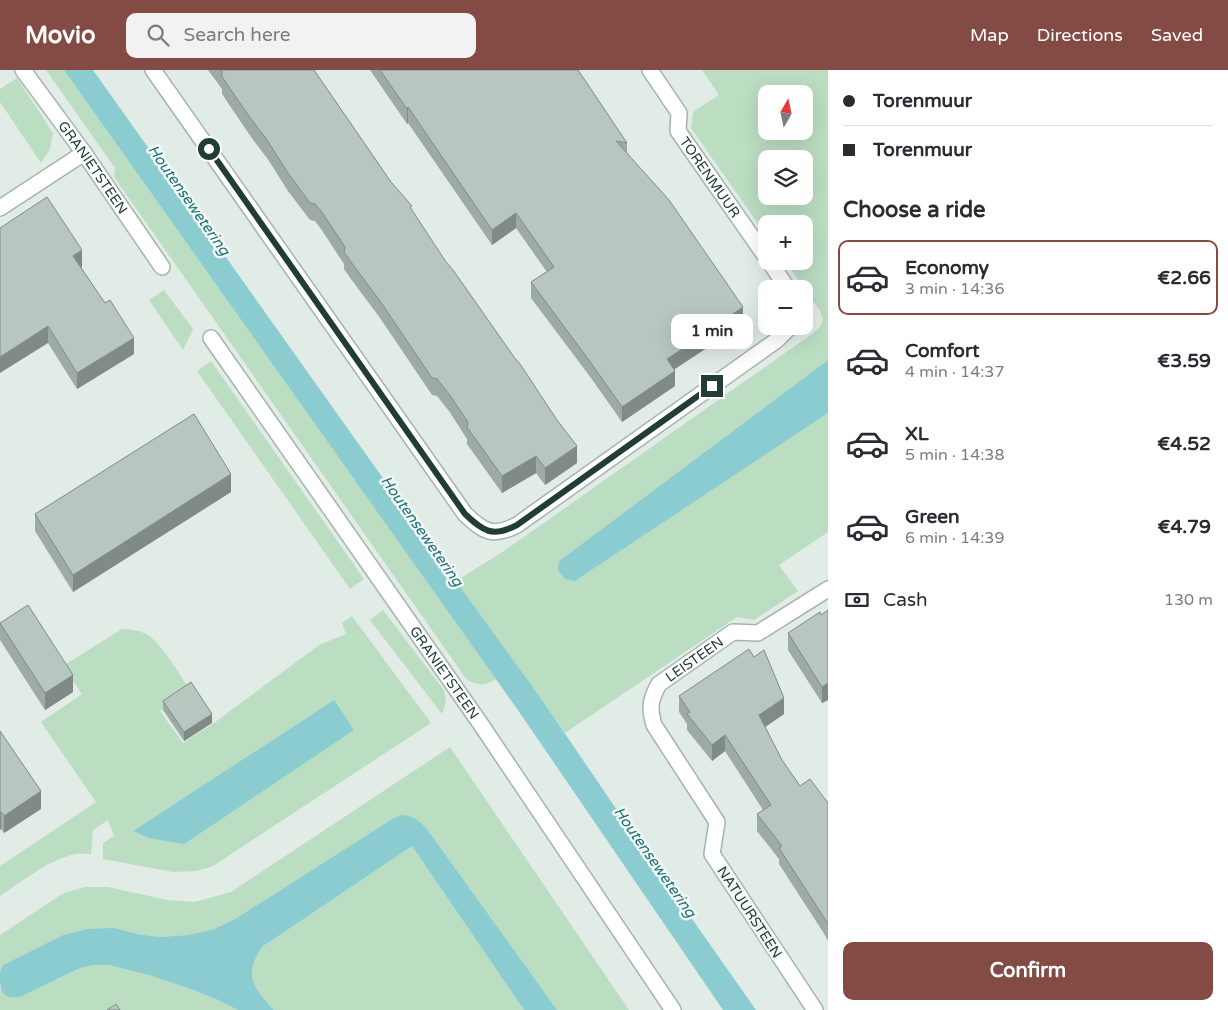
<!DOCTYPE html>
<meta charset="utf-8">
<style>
body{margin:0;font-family:"Varela Round",sans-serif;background:#f2f2f3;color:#2b2b33;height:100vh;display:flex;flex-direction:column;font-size:19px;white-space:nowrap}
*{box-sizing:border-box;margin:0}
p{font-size:16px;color:#7c7c81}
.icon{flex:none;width:28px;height:28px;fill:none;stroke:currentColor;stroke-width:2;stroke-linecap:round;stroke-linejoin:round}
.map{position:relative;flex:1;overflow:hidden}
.drawer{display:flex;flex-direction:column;background:#fff;width:400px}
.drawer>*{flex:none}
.top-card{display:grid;align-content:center;height:110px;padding:0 15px;background:#fff}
.needle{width:32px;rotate:9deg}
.tools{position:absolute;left:758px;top:15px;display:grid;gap:10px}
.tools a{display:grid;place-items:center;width:55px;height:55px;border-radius:10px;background:#fff;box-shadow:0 5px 20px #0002;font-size:25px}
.end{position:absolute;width:22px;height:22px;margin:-11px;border:6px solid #223d33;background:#fff;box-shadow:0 0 0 2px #fff}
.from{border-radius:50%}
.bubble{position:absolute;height:35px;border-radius:10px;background:#fff;box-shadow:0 5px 20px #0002;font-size:16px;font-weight:800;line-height:35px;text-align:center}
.top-card b{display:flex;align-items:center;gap:18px;height:48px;font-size:19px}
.top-card b+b{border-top:1px solid #e1e1e2}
.top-card i{width:12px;height:12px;background:#2b2b33}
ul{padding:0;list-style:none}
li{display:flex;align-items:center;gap:15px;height:75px;margin:0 10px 8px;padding:0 5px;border:2px solid transparent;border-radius:10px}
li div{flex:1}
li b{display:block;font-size:19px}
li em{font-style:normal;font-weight:800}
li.active{border-color:#844b45}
li>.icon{width:45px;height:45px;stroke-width:1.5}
h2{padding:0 15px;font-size:22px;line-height:60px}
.pay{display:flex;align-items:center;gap:12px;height:55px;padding:0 15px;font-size:19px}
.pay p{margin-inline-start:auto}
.primary-button{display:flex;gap:10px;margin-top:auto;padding:10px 15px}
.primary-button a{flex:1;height:58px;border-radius:10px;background:#844b45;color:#fff;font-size:20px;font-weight:800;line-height:58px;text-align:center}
header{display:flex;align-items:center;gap:30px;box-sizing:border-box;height:70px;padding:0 25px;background:#844b45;color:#fff}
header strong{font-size:24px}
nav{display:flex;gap:28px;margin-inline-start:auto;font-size:18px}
.search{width:350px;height:45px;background:#f2f2f3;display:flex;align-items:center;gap:12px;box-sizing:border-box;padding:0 18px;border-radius:10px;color:#7c7c81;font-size:19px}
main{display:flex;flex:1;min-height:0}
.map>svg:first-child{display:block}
.green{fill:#bbddc1;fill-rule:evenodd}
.water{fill:#8accd0}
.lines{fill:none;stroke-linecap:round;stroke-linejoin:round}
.street-casing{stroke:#a5b4ad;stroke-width:18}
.street{stroke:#fff;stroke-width:15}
.wall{fill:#9daba4}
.shaded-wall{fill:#808b86}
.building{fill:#b7c7bf;stroke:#808b86}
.route{stroke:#223d33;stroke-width:6}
.labels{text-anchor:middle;stroke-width:5;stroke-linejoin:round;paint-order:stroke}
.street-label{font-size:14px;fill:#223d33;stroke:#f2f8f5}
.water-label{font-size:15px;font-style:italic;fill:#1d7178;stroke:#f2f8f5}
</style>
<header>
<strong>Movio</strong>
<div class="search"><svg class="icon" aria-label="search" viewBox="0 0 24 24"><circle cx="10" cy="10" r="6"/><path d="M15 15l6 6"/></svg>Search here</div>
<nav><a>Map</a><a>Directions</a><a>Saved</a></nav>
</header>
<main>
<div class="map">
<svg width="828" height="940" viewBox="0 0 828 940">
<rect width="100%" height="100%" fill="#e2ece7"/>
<g class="green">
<path d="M46,0H64L496,609C484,616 480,616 467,610L114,107L115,98Z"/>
<path d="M702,0H828V290L559,491L575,511L828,343V462L779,495L798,521L754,550L737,547L565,663L540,627L456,511L504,481L812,264L820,257L823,250L820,241L785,191H804V154H766V165L691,58L693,42L719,25ZM766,24H804V61H766ZM766,89H804V126H766Z"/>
<path d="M17,8L53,63L50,79L41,93L0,32V19Z"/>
<path d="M164,220L193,259L183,280L149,230Z"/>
<path d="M211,291L364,509L350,519L197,301Z"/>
<path d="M383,540L444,620L446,631L442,644L370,550Z"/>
<path d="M352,546L431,653L213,796L197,801L173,802L103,789V773L114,766L108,750L93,760L91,784C84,784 77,783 71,785C46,792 21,812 0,826V796L96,732L41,652L82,624L63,596L122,559C131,559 138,560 146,564C161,572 180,605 190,620L160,641L183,673L214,653L319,575L346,564L342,553ZM333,631L354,660L148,768L133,761Z"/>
<path d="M450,677L629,940H557L427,759C414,748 410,742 392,749L235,849L214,859L189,865L159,867L137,864L63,865L3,895L0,900V865L62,824L84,817H108L167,830L195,832L231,822Z"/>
<path d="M412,776L524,940H274C253,917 243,906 262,877Z"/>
<path d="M93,895H109L152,906L188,918L218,930L238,940H0V918L3,923L20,927L80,898Z"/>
</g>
<g class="water">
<path d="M64,0H93L456,511L540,627L664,809L756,940H723L522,646Z"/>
<path d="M828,290V343L575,511L565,509L558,500L559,491Z"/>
<path d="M334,630L354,660L184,774L148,768L133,761Z"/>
<path d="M401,745C414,746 418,750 427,759L557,940H524L412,776L262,877C243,906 253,917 274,940H238L218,930L188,918L152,906L109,895H93L80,898L20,927C3,929 0,923 0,907C0,902 0,900 3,895L63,865L88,859L114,858L137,864L159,867L189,865L214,859L235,849L392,749Z"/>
</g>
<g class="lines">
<defs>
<g id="street">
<path id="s1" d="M23,0L84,83L162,197"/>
<path d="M153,0L465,444C483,461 492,468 517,455L777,270L787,260L789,256"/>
<path id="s2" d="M650,0L679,43L678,61L766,187"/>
<path d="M0,138L84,83"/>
<path d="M769,191L788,219"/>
<path id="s3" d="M211,268L480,653L673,940"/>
<path id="s4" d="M815,940L712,784L717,752L654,655C649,638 650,630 659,614L733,562L758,563L828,519"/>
</g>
</defs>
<use href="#street" class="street-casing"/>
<use href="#street" class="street"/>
</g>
<g class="wall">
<path d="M208,0H314L391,112L412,141L577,393L545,415L536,403L502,423L467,374V369L449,341L437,326L432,325L380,248L351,209L344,199V194L321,159L315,151L310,150L288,121L267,88L251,67L222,24V19Z"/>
<path d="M370,0H578L627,73V82L743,252L731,260V262L675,299V316L622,352L591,308L531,228V212L547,202L516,158L492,175L408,53L407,54Z"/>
<path d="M0,158L82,197H81L134,284L77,319L48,273Z"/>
<path d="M231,422L73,522L35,461V444Z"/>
<path d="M828,540V630L822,633L788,580V563L821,545Z"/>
<path d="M0,553L73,622L45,640L0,570Z"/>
<path d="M679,626L784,644L765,657L782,690L800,716L828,733V871L823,862L779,794V789L757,761V744L763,740L725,681L712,691L687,660V654L679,642Z"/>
<path d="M163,631L212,653L184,671L163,640Z"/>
<path d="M0,662L41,739L4,763L1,759Z"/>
</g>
<g class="shaded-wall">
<path d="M408,37V53L407,54V39Z"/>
<path d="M516,143V158L492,175V160Z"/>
<path d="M82,180V197L73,202V186Z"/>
<path d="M743,237V252L731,260V262L667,304V289Z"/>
<path d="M48,256V273L0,303V287Z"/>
<path d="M134,268V284L77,319V303Z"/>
<path d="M675,301V316L622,352V337Z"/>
<path d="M577,376V393L545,415V398Z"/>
<path d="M536,386V403L502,423V406Z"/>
<path d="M231,404V422L73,522V505Z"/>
<path d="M73,605V622L45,640V623Z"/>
<path d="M828,613V630L822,633V617Z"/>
<path d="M784,628V644L759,661V645Z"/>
<path d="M212,644V653L184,671V662Z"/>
<path d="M725,665V681L712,691V675Z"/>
<path d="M41,721V739L4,763V746Z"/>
<path d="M1,742V759L0,760V743Z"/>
</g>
<g class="building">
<path d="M220,0H314L391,112L412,136L410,137L446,192L453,200L514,287L520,294L557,350L577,376L545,398L536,386L502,406L467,357L468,352L449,324L437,309L432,308L380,231L351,192L344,182L345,177L321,141L315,134L310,133L288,103L267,70L251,49L222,7V2Z"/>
<path d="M380,0H578L627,73L616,71L669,130L743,237L730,246L731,247L667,289L675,301L622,337L591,293L531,212L554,197L516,143L492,160L408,37L407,39Z"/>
<path d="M47,127L82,180L73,186L105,233L110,230L134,268L77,303L48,256L0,287V158Z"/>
<path d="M194,344L231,404L73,505L35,444Z"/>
<path d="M28,535L73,605L45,623L0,553Z"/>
<path d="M828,540V613L822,617L788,563L820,542L821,545Z"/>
<path d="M749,579L754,587L764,580L784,628L759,645L782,690L800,716L810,709L828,733V854L823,846L779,778L782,776L757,744L771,735L725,665L712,675L687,644L690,642L679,626Z"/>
<path d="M191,612L212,644L184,662L163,631Z"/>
<path d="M0,661L41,721L4,746L1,742L0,743Z"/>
<path d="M116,934L120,940H107Z"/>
</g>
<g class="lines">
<path class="route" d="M209,79L465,444C483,461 492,468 517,455L712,316"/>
</g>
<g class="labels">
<g class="street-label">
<text dy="5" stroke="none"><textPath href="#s1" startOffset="120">GRANIETSTEEN</textPath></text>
<text dy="5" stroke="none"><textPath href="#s2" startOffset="126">TORENMUUR</textPath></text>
<text dy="5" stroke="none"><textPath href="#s4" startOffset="421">LEISTEEN</textPath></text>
<text dy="5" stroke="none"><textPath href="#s3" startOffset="408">GRANIETSTEEN</textPath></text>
<text transform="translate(750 842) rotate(57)" y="5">NATUURSTEEN</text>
</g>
<g class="water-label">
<text transform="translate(189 130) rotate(55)" y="5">Houtensewetering</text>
<text transform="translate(422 461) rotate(55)" y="5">Houtensewetering</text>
<text transform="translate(655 792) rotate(55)" y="5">Houtensewetering</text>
</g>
</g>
</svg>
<div class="tools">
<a><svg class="needle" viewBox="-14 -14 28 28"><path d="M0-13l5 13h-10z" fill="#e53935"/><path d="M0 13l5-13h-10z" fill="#7c7c81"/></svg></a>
<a><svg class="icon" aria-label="layers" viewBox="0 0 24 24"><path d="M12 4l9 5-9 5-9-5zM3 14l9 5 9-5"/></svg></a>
<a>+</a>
<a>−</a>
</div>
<i class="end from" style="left:209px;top:79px"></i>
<i class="end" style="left:712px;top:316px"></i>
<div class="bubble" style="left:671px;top:244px;width:82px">1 min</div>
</div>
<section class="drawer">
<div class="top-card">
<b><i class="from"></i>Torenmuur</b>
<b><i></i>Torenmuur</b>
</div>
<h2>Choose a ride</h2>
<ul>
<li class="active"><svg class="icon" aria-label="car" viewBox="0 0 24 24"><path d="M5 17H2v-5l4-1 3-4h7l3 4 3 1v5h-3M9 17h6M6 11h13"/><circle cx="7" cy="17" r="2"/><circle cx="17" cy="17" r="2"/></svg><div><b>Economy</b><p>3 min · 14:36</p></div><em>€2.66</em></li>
<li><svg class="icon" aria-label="car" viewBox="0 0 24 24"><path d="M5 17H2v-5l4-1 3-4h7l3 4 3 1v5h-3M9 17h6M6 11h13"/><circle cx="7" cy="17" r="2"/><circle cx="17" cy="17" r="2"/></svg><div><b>Comfort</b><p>4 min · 14:37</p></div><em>€3.59</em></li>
<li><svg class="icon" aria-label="car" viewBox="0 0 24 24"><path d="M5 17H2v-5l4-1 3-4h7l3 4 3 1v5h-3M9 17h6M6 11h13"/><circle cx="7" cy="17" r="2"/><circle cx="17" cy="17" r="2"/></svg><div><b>XL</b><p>5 min · 14:38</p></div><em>€4.52</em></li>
<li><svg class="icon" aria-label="car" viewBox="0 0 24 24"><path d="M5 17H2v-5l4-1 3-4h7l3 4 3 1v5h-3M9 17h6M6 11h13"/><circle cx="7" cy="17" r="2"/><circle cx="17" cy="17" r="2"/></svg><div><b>Green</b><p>6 min · 14:39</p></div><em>€4.79</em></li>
</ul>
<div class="pay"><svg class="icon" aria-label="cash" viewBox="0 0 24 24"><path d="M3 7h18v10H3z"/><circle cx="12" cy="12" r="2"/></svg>Cash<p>130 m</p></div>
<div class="primary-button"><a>Confirm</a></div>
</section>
</main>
